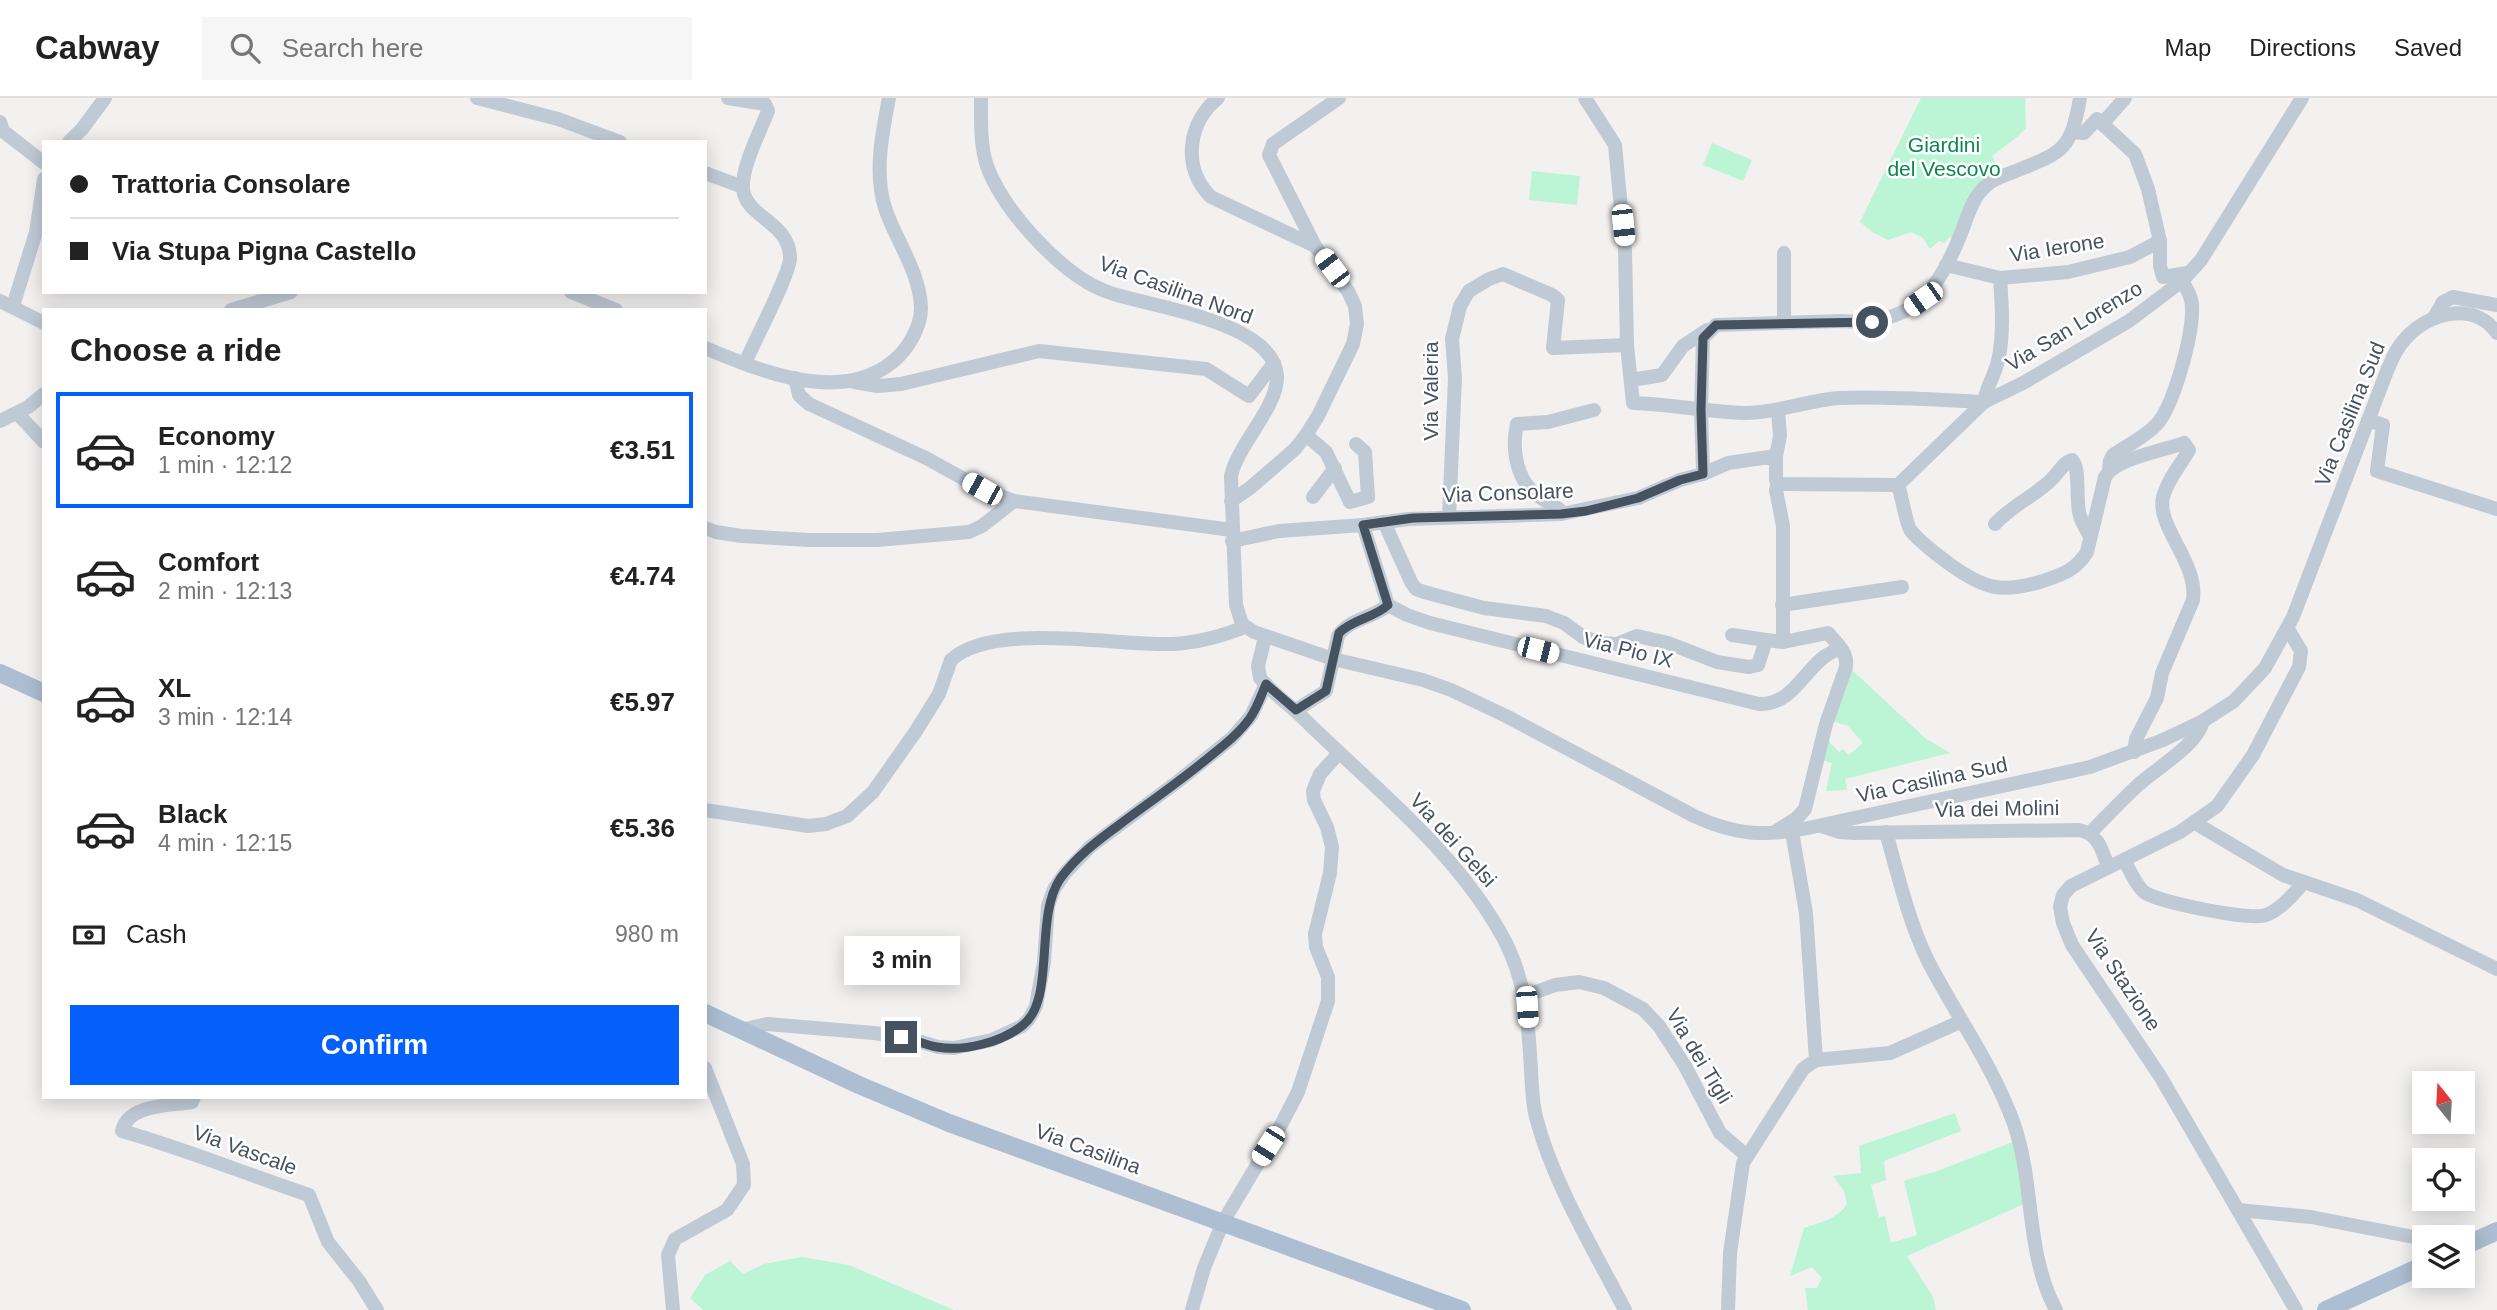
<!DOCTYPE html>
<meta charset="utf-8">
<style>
body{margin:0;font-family:Helvetica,sans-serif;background:#f6f6f6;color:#222;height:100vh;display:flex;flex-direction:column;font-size:26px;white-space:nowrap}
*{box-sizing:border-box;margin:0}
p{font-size:23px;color:#767676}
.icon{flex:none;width:38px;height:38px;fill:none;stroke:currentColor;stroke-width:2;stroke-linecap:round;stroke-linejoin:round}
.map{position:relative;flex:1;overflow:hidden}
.sheet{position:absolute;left:42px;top:210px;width:665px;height:791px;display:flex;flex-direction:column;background:#fff;border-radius:0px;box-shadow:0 4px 18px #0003}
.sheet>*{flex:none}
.guide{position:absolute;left:42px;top:42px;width:665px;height:154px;border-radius:0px;box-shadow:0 4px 18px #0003;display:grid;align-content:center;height:154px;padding:0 28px;background:#fff}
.needle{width:46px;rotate:342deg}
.tools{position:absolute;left:2412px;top:973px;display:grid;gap:14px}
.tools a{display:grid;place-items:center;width:63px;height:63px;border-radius:0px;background:#fff;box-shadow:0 4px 18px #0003;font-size:35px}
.end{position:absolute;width:32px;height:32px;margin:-16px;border:9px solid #465260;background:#fff;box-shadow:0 0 0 4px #fff}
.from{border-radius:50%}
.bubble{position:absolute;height:49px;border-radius:0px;background:#fff;box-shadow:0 4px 18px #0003;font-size:23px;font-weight:700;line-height:49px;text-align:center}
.car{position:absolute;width:21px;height:42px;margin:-21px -10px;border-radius:9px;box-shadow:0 0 5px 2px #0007;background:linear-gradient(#fff 24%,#345 0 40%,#fff 0 76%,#345 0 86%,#fff 0)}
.guide b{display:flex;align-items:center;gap:24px;height:66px;font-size:26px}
.guide b+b{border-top:2px solid #e0e0e0}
.guide i{width:18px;height:18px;background:#222}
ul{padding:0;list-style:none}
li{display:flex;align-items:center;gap:21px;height:116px;margin:0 14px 10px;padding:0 14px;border:4px solid transparent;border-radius:0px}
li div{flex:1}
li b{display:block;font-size:26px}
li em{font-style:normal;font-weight:700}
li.selected{border-color:#0460f9}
li>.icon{width:63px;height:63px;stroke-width:1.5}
h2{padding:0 28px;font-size:32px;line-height:84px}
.pay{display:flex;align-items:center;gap:18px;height:77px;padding:0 28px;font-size:26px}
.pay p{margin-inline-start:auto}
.action{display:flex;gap:14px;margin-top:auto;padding:14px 28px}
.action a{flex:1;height:80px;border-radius:0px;background:#0460f9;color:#fff;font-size:28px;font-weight:700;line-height:80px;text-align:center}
header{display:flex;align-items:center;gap:42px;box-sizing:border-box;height:98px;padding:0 35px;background:#fff;border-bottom:2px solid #e0e0e0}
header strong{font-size:33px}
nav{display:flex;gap:38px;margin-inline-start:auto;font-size:24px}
.search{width:490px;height:63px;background:#f6f6f6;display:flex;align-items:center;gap:18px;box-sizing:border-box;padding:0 24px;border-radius:0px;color:#767676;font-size:26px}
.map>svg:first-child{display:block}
.green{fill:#bbf5d5}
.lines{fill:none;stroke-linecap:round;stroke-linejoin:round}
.minor{stroke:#c0cad4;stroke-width:14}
.major{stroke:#adbed2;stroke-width:18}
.route{stroke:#465260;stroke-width:9}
.labels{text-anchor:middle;stroke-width:5;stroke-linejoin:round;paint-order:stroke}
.park-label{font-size:21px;fill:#0c8651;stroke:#fff}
.street-label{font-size:21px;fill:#465260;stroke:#fff}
</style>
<header>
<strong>Cabway</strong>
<div class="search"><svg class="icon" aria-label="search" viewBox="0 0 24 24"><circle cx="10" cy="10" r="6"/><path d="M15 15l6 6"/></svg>Search here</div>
<nav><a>Map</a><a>Directions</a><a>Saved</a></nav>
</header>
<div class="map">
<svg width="2497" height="1212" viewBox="0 0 2497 1212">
<rect width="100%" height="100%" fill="#f3f0f0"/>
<g class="green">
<path d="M1921,0H2025L2026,30L2017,39L1992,58L2003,78L1990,80L1958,143L1949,139L1945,145L1939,143L1930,151L1923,140L1911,134L1888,142L1874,135L1860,124Z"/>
<path d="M1712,45L1752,62L1743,83L1703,67Z"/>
<path d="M1532,73L1580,78L1577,107L1529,102Z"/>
<path d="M1850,570L1925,640L1950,655L1845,681L1847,692L1826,693L1832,665L1822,662L1826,640L1839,654L1843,651L1849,657L1863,645L1848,628L1832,623Z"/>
<path d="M1955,1015L1961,1033L1884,1063L1886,1082L1871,1087L1879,1119L1885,1118L1891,1145L1917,1137L1904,1083L1940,1072L2015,1043L2024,1106L1907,1158L1933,1199L1936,1212H1808L1805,1190H1817L1822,1180L1812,1169L1790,1178L1804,1130C1819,1125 1839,1120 1847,1106L1844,1093L1833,1078L1861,1075L1859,1048Z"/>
<path d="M802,1159L849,1167L954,1212H703L690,1200L705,1177L730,1163L743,1176L764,1166Z"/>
</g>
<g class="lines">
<g class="minor">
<path d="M477,0L558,21L620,44"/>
<path d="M728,0L765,6L768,13C760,34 741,70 743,91C746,120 790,124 790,160C790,176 753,246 745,265"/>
<path d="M981,0C981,22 980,47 987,68C1003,112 1061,176 1105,193C1146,209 1274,222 1277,278C1278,309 1238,346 1231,378L1236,507L1242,526L1254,534L1333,561L1423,582L1451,592L1506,618L1694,718C1735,737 1764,739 1808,730L2090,669L2163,642L2203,623L2234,603L2265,570L2293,519L2387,273C2392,261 2397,249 2406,240C2429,214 2474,203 2497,235"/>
<path d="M1218,0C1187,25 1182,71 1211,99L1315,148"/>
<path d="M1585,0L1615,47L1625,153L1627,247L1633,305C1671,306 1707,314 1745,315C1777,315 1808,302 1840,300C1888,298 1936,302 1984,304"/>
<path d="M0,24L3,33L44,65"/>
<path d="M2102,26L2125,0"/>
<path d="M2073,34L2084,35L2097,21L2135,56L2148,91L2160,143V168L2163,179L2187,175"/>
<path d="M69,44L82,31L105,0"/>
<path d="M705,75L743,89"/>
<path d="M1784,155V225"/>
<path d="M1946,167L2000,180L2068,174L2130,159L2160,143"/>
<path d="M571,194L616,212"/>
<path d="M0,203L44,225"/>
<path d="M13,208L36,134L44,81"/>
<path d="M231,212L291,194"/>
<path d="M2434,220L2443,204L2453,199L2497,207"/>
<path d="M705,250C763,274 848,310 900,257C911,245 921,227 921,210C920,174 896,143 885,110C874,75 882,36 889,0"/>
<path d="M795,280L799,297L809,306L926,360L982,391L1014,403L1232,432"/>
<path d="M1631,282L1662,277L1683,248L1707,232"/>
<path d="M854,284L878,288L901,286L1039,253L1206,271L1249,298L1274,265"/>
<path d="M1984,304C1986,289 1995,277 1998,263C2004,237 2002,207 2000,180"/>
<path d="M17,315L44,344"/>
<path d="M2368,322L2383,327L2377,373L2497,411"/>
<path d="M0,323L28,309L44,296"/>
<path d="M1306,337L1326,354L1350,404L1368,399L1365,354L1356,346"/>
<path d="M1776,358L1780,338L1778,312"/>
<path d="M2109,372L2110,363L2113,357C2128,347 2145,339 2157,326C2174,307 2192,239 2192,213C2193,201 2188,193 2182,183"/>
<path d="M1703,376L1701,312L1703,240L1716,227L1842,223C1913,229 1938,193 1962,133C1968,117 1973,98 1987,87C1994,80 2006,77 2016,73C2063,54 2071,52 2080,0"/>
<path d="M1778,384L1776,392L1783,428V544"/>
<path d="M1898,387L1984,304L2023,285L2129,223L2182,183L2201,162L2302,0"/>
<path d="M1313,399L1335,370"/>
<path d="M1231,403L1250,390L1295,351L1306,337L1318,318L1353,246L1357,226L1355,208L1348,193L1315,148L1269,57L1273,46L1339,0"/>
<path d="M1561,416L1559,411C1550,405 1538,400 1531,392C1515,375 1512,347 1517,326L1548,324L1594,312"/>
<path d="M1449,419L1455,280L1452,241L1460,208L1469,193L1489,181L1503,176L1552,197L1558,202L1553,250L1627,247"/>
<path d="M1384,424L1411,484L1416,491L1424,494L1484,510L1546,518L1564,525L1583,539L1601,545L1617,546L1637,538L1668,545L1717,564L1749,569L1758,567L1766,542L1732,537"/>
<path d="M1995,426C2012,407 2035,398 2052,381C2059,374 2063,365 2072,362C2081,371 2075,403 2080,418C2082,425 2087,432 2090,439"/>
<path d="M1363,427L1388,507L1407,517L1430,525L1759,606C1799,607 1807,558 1841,551"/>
<path d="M705,430L716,434L741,438L809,442H877L969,434L982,428L1014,403"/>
<path d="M1232,443L1279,433L1363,427L1408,421L1561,416L1638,400L1680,382L1703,376L1728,365L1776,358V382L1780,386L1898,387C1902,398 1906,427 1911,433C1921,445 1936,456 1948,465C1984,491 2001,496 2043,483C2063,476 2076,472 2087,454L2105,379C2116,360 2163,353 2184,345L2189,352C2180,368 2168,381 2163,399C2156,429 2198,463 2193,502L2162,575L2157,600L2136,641L2134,654"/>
<path d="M1782,507L1902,489"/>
<path d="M2288,531L2301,553L2299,569L2253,657L2217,708L2180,734L2071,788L2063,797L2060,809L2063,825L2072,847L2160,978L2296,1212"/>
<path d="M1265,539L1258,568L1260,580C1272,595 1289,606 1303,620C1374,690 1458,754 1505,843C1527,887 1528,924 1531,972C1532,988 1532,1004 1536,1019C1553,1085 1594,1152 1625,1212"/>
<path d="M1766,542L1783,544L1828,535C1837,546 1848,554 1846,569L1826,626L1805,711L1797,720L1775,734"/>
<path d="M1296,612L1326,593L1338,538C1348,521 1374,520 1388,507"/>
<path d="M705,712L808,728L826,726L847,718L873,694L916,633L939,596L951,562C992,523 1116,548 1172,546C1197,545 1222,538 1245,529"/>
<path d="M2195,725L2283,777L2357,802L2497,871"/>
<path d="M1821,728L1840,734L1854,735L2079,732C2099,736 2102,752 2108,769"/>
<path d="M1886,734C1898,777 1908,821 1927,861C1955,916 1993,967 2014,1026C2035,1087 2025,1154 2056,1212"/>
<path d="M2090,735C2106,719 2121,703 2137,688C2156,670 2197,648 2203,623"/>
<path d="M2124,762C2130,772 2135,786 2144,794C2157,804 2251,823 2266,817C2281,811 2293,797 2303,785"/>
<path d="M1525,898L1555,887L1579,884L1604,890L1643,911L1659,928L1685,968L1720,1035L1747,1058"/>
<path d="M741,932L767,926L874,935L908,940L938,949L954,950L992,942L1022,928L1029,921L1036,908L1044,864L1048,808L1054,791L1065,775L1090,749L1181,681L1232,640L1251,618L1266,586"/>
<path d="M1816,962L1890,955L1962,923"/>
<path d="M194,999L192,1004C169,1008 128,1006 122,1033C185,1051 246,1076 309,1097L328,1144L359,1183L377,1212"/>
<path d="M2238,1112L2311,1119L2424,1141"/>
<path d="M673,1212L668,1157L675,1141L727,1112L744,1087L743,1066L705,970"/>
<path d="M1192,1212L1204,1170L1223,1124L1282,1025L1298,994L1328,903V879L1316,849L1315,836L1330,775L1332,749L1327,729L1314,702L1313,693L1320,676L1339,655"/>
<path d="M1728,1212L1730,1155L1743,1065L1803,971L1816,962L1806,815L1792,734"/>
</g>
<g class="major">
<path d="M0,575L44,595"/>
<path d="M705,915L859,987L949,1025L1462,1212"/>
<path d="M2462,1149L2497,1133"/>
<path d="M2326,1212L2424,1167"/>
</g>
</g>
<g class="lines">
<path class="route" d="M901,939C913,941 925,947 937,949C964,954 1002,944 1023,927C1056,901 1034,820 1060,781C1076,759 1097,743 1119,727C1147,706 1176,686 1203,664C1220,650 1238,637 1250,620C1257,610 1261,598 1266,586L1296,612L1326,593L1339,535C1353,521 1374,520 1388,507L1363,427L1413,420L1561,416L1586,413L1638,400L1680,382L1703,376L1701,312L1703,240L1716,227L1872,224"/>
</g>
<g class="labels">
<g class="park-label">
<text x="1944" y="54">Giardini<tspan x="1944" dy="24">del Vescovo</tspan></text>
</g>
<g class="street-label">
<text transform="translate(2057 150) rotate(-9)" y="7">Via Ierone</text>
<text transform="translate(1176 192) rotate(20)" y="7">Via Casilina Nord</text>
<text transform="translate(2074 228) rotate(-31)" y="7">Via San Lorenzo</text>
<text transform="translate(1431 293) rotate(-90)" y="7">Via Valeria</text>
<text transform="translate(2350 316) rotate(-68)" y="7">Via Casilina Sud</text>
<text transform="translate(1508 395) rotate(-2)" y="7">Via Consolare</text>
<text transform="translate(1628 552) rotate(14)" y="7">Via Pio IX</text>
<text transform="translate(1932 682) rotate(-12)" y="7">Via Casilina Sud</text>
<text transform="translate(1997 711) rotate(-1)" y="7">Via dei Molini</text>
<text transform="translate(1453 742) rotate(48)" y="7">Via dei Gelsi</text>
<text transform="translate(2123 882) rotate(56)" y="7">Via Stazione</text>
<text transform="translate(1699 958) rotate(59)" y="7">Via dei Tigli</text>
<text transform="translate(1088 1051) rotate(20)" y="7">Via Casilina</text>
<text transform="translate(245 1052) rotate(20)" y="7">Via Vascale</text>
</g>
</g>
</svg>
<div class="tools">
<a><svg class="needle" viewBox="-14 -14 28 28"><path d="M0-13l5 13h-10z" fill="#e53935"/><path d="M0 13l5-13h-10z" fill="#767676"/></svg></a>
<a><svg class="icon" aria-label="locate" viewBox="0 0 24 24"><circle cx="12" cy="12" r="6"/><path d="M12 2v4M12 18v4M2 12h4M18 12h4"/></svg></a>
<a><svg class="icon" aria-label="layers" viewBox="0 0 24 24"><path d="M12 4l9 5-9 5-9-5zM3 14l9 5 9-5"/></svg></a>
</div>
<i class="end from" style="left:1872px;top:224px"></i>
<i class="end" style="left:901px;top:939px"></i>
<div class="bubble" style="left:844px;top:838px;width:116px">3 min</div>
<i class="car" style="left:1623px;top:127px;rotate:174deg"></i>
<i class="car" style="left:1332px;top:170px;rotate:323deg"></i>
<i class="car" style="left:1923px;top:201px;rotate:235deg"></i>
<i class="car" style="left:982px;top:391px;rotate:299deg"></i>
<i class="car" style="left:1538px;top:552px;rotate:104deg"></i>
<i class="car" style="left:1527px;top:909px;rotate:176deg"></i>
<i class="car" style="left:1268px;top:1048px;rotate:212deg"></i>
<div class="guide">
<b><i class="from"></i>Trattoria Consolare</b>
<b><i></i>Via Stupa Pigna Castello</b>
</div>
<section class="sheet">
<h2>Choose a ride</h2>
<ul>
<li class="selected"><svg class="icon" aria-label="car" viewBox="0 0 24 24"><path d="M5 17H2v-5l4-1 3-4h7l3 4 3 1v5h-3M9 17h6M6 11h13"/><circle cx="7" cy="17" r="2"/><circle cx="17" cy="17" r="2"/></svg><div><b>Economy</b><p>1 min · 12:12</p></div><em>€3.51</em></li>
<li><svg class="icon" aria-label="car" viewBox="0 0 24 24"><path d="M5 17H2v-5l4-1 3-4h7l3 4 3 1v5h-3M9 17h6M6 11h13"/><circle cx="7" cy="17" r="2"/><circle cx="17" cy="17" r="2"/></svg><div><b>Comfort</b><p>2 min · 12:13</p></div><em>€4.74</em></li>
<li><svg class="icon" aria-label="car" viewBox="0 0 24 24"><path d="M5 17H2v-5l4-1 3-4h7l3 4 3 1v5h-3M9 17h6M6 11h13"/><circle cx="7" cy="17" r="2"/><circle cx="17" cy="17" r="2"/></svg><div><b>XL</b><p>3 min · 12:14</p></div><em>€5.97</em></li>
<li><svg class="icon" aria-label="car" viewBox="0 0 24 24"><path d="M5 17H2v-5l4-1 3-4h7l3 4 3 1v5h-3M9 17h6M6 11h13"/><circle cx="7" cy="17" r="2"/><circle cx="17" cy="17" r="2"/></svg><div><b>Black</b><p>4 min · 12:15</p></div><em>€5.36</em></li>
</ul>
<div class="pay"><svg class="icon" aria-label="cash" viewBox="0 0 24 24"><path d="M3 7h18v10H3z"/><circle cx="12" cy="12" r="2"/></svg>Cash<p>980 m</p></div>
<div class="action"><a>Confirm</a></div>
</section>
</div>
